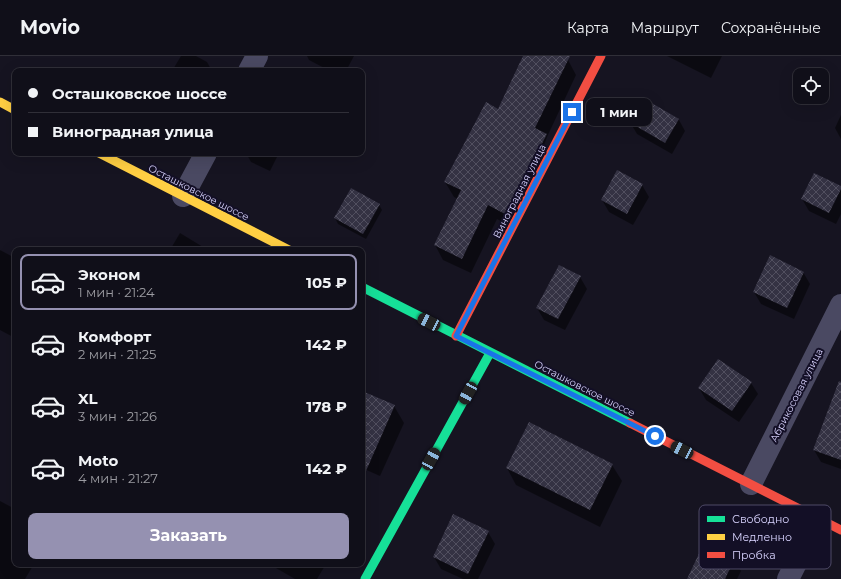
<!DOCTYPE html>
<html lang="ru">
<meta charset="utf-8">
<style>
body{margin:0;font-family:Montserrat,sans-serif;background:#1e1d26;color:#f1f3f6;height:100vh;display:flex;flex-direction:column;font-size:15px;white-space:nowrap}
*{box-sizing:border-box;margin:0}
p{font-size:13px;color:#9c9ca2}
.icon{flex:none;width:22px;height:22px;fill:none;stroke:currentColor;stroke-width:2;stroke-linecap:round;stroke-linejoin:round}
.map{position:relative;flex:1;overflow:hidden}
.panel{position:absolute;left:12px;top:191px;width:353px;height:320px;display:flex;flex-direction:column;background:#100f19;border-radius:8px;box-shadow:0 4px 16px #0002,0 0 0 1px #302f38}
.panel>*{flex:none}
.top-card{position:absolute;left:12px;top:12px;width:353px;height:88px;border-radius:8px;box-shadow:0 4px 16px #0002,0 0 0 1px #302f38;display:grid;align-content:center;height:88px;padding:0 16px;background:#100f19}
.tools{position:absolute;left:793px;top:12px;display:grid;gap:8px}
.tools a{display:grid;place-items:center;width:36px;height:36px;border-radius:8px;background:#100f19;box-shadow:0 4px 16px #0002,0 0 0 1px #302f38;font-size:20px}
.end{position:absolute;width:18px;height:18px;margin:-9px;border:5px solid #1a73e8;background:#fff;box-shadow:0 0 0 2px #fff}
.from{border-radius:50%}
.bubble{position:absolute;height:28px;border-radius:8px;background:#100f19;box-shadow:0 4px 16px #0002,0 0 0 1px #302f38;font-size:13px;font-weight:700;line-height:28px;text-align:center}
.car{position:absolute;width:12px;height:24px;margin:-12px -6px;border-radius:5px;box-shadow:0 0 3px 1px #0007;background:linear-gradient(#222 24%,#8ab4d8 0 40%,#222 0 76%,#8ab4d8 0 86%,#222 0)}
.top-card b{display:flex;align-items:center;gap:14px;height:38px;font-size:15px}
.top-card b+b{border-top:1px solid #302f38}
.top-card i{width:10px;height:10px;background:#f1f3f6}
ul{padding:7px 0 0;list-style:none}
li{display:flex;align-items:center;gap:12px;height:56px;margin:0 8px 6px;padding:0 8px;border:2px solid transparent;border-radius:8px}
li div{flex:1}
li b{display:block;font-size:15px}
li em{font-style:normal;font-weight:700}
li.on{border-color:#9591b1}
li>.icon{width:36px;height:36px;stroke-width:1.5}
.cta{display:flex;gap:8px;margin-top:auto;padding:8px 16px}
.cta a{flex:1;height:46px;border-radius:8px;background:#9591b1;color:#fff;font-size:16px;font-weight:700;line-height:46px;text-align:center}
header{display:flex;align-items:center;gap:24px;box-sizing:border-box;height:56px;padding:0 20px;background:#100f19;border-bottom:1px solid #302f38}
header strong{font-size:19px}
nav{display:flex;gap:22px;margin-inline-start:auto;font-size:14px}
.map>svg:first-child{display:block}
.shadow{fill:#0007}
.building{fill:url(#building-cross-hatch)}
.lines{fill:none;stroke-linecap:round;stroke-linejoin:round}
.street{stroke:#4a4962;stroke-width:22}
.fast{stroke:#16e098;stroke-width:9}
.slow{stroke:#ffcf43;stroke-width:9}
.jam{stroke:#f24e42;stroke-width:9}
.route{stroke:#1a73e8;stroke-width:5}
.labels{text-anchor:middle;stroke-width:4;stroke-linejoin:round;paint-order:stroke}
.street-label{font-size:10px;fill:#d9d4ff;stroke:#130f26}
.key{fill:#130f26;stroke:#4e4a67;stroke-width:1}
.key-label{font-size:11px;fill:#d9d4ff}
</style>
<header>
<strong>Movio</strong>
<nav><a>Карта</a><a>Маршрут</a><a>Сохранённые</a></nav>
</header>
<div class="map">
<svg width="841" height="523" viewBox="0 0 841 523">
<defs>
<pattern id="building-cross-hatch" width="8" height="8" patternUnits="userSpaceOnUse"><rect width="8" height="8" fill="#343243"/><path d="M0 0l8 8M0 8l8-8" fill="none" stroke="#514f5f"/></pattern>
</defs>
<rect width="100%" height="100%" fill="#161421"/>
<g class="shadow">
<path d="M181,0H196L207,6L212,15H172Z"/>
<path d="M307,0H354L346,15H330L309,4Z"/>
<path d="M524,0H559L568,4L576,19L547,81L514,172L497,163L471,217L443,204L435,189L458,143L454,141L445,126L498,54Z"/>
<path d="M667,0H722L711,22Z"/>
<path d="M643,43L679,64L685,75L672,98L637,78L630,66Z"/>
<path d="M841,59V83L835,72Z"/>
<path d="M246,97H279L270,115L251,106Z"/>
<path d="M642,129L649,141L633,169L609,156L602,144Z"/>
<path d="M841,131V158L836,168L809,155L802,143Z"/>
<path d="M379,149L382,154L366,183L338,168L335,162Z"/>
<path d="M180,177L208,194H170Z"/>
<path d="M0,194L15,202V282L0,274Z"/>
<path d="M803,216L810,228L794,263L761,248L754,236Z"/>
<path d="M580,221L587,233L565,274L544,264L537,252Z"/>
<path d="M751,327L758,338L739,366L706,344L699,332Z"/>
<path d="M362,336L394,350L404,367L380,420L362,412Z"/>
<path d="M841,346V413L821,406L814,394Z"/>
<path d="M529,367L612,409L622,425L600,471L516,429L507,412Z"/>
<path d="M0,445L15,453V508H34L25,523H0Z"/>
<path d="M488,476L495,488L478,523H463L441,513L434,501Z"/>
<path d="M734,503L741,515L737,523H689Z"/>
<path d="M269,508H326L317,523H295Z"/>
</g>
<g class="building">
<path d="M523,0H570L535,72L547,78L505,158L488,149L462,203L434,189L461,134L444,126L486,46L498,53Z"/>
<path d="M643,42L679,63L665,87L629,66Z"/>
<path d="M617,114L643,128L627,158L601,144Z"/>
<path d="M814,117L841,130V133L829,157L801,143Z"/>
<path d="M351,132L380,148L363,178L334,162Z"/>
<path d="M770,199L804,216L787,252L753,236Z"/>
<path d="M559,209L581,220L558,263L536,252Z"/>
<path d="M718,303L752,326L732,355L698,332Z"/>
<path d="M839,325L841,326V404L813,394Z"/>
<path d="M362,335L395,349L362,424Z"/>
<path d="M529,366L613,408L590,454L506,412Z"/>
<path d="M453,458L489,475L468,518L433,501Z"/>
<path d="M704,487L735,502L725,523H687Z"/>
</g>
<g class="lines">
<g class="street">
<path d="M249,15L257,0"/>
<path d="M183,140L206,97"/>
<path d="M751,428L841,249"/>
<path d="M788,523L819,462"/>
</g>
<g class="fast">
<path d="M362,231L630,367"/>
<path d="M365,523L490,297"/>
</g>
<g class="slow">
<path d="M0,46L15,54"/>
<path d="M99,97L289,194"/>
</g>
<g class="jam">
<path d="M456,280L601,0"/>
<path d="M630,367L841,474"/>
</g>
</g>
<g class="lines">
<path class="route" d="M572,56L456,280L655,380"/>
</g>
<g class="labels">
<g class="street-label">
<text transform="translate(519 135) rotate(-63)" y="4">Виноградная улица</text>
<text transform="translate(199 136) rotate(27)" y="4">Осташковское шоссе</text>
<text transform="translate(585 332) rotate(27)" y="4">Осташковское шоссе</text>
<text transform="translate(796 339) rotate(-63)" y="4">Абрикосовая улица</text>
</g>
</g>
<rect x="699" y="449" width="132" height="64" rx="6" class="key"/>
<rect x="707" y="460" width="18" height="6" fill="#16e098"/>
<rect x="707" y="478" width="18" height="6" fill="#ffcf43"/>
<rect x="707" y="496" width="18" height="6" fill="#f24e42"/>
<g class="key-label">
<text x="732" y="467">Свободно</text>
<text x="732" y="485">Медленно</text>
<text x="732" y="503">Пробка</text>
</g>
</svg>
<div class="tools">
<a><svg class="icon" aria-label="locate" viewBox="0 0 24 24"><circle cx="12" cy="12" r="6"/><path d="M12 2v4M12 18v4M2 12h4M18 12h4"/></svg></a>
</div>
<i class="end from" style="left:655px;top:380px"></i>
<i class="end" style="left:572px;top:56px"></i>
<div class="bubble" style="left:586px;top:42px;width:66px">1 мин</div>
<i class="car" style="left:429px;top:266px;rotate:297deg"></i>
<i class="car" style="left:468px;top:337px;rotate:209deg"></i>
<i class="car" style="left:682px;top:394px;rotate:297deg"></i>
<i class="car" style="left:431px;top:403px;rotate:29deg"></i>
<div class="top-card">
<b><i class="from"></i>Осташковское шоссе</b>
<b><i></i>Виноградная улица</b>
</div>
<section class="panel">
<ul>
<li class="on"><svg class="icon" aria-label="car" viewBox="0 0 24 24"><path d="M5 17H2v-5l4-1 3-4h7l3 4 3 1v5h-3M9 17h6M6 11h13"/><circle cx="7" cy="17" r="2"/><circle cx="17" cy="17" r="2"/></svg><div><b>Эконом</b><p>1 мин · 21:24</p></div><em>105 ₽</em></li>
<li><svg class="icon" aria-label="car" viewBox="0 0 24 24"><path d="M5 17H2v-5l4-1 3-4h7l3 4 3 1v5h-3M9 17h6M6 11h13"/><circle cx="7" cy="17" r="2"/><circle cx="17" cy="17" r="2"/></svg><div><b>Комфорт</b><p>2 мин · 21:25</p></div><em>142 ₽</em></li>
<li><svg class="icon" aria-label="car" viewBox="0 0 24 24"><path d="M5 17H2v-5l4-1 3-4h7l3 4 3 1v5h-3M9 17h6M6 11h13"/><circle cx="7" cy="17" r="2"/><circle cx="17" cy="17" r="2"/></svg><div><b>XL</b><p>3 мин · 21:26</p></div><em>178 ₽</em></li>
<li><svg class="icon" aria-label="car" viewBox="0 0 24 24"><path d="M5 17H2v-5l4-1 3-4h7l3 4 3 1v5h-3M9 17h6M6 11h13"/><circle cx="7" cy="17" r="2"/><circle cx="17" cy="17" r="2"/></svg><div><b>Moto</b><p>4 мин · 21:27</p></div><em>142 ₽</em></li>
</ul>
<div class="cta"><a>Заказать</a></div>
</section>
</div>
